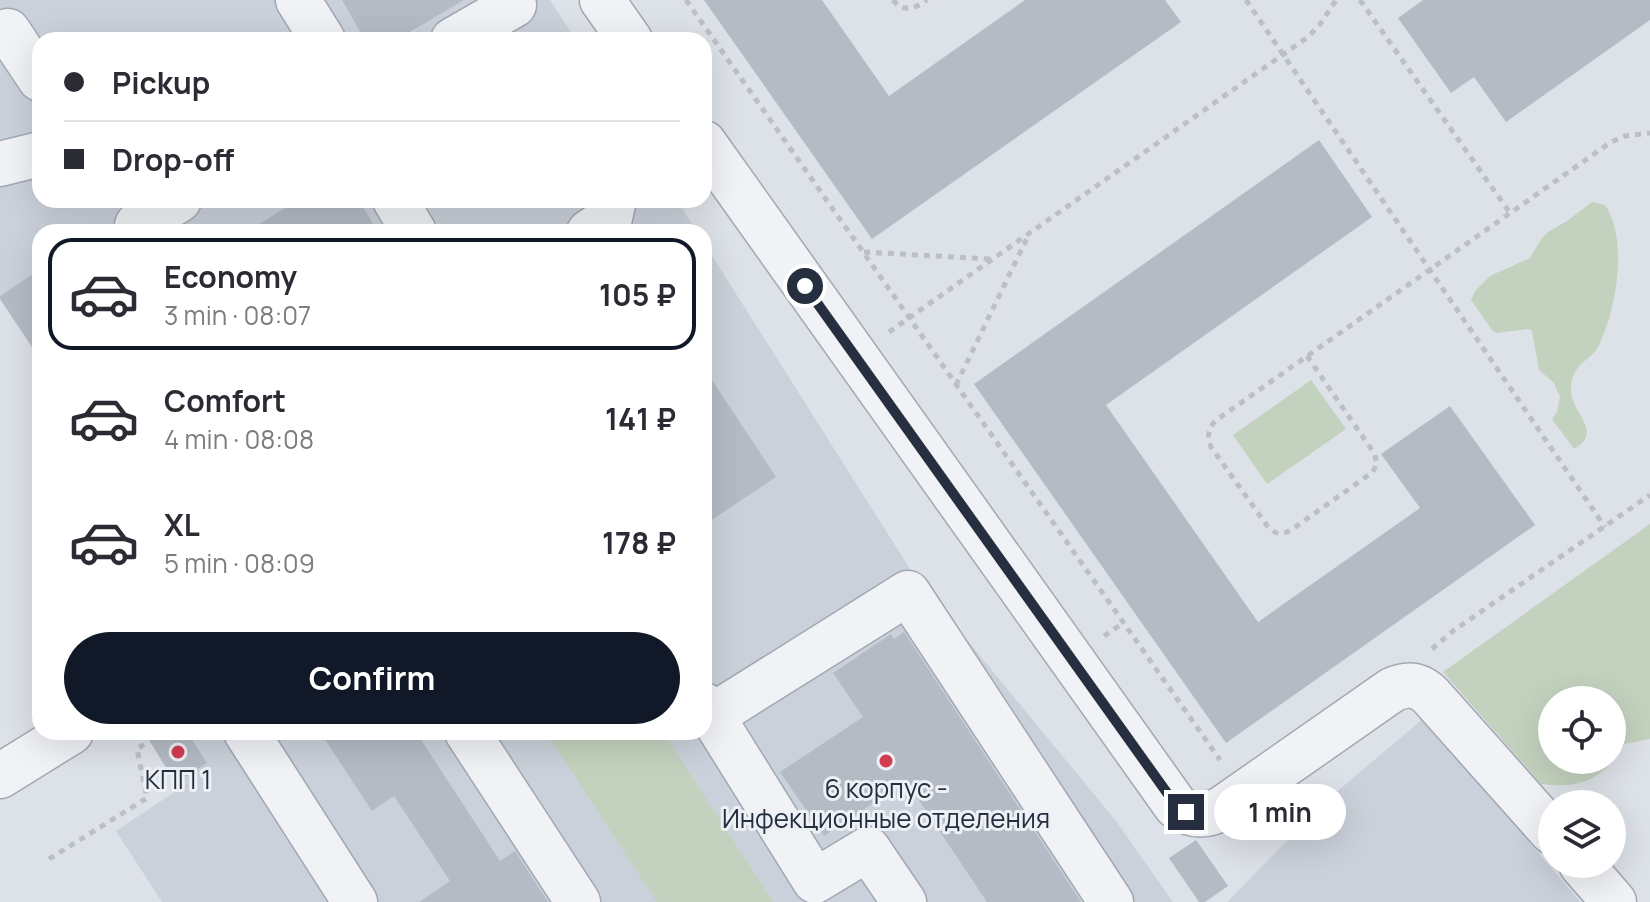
<!DOCTYPE html>
<meta charset="utf-8">
<style>
body{margin:0;font-family:Manrope,sans-serif;background:#f7f7f7;color:#2b2b33;height:100vh;display:flex;flex-direction:column;font-size:30px;white-space:nowrap}
*{box-sizing:border-box;margin:0}
p{font-size:26px;color:#7c7c81}
.icon{flex:none;width:44px;height:44px;fill:none;stroke:currentColor;stroke-width:2;stroke-linecap:round;stroke-linejoin:round}
.map{position:relative;flex:1;overflow:hidden}
.sheet{position:absolute;left:32px;top:224px;width:680px;height:516px;display:flex;flex-direction:column;background:#fff;border-radius:24px;box-shadow:0 8px 32px #0002}
.sheet>*{flex:none}
.top-card{position:absolute;left:32px;top:32px;width:680px;height:176px;border-radius:24px;box-shadow:0 8px 32px #0002;display:grid;align-content:center;height:176px;padding:0 32px;background:#fff}
.tools{position:absolute;left:1538px;top:686px;display:grid;gap:16px}
.tools a{display:grid;place-items:center;width:88px;height:88px;border-radius:50%;background:#fff;box-shadow:0 8px 32px #0002;font-size:40px}
.end{position:absolute;width:36px;height:36px;margin:-18px;border:10px solid #262f3f;background:#fff;box-shadow:0 0 0 4px #fff}
.from{border-radius:50%}
.bubble{position:absolute;height:56px;border-radius:28px;background:#fff;box-shadow:0 8px 32px #0002;font-size:26px;font-weight:700;line-height:56px;text-align:center}
.top-card b{display:flex;align-items:center;gap:28px;height:76px;font-size:30px}
.top-card b+b{border-top:2px solid #e1e1e2}
.top-card i{width:20px;height:20px;background:#2b2b33}
ul{padding:14px 0 0;list-style:none}
li{display:flex;align-items:center;gap:24px;height:112px;margin:0 16px 12px;padding:0 16px;border:4px solid transparent;border-radius:24px}
li div{flex:1}
li b{display:block;font-size:30px}
li em{font-style:normal;font-weight:700}
li.on{border-color:#111827}
li>.icon{width:72px;height:72px;stroke-width:1.5}
.button{display:flex;gap:16px;margin-top:auto;padding:16px 32px}
.button a{flex:1;height:92px;border-radius:48px;background:#111827;color:#fff;font-size:32px;font-weight:700;line-height:92px;text-align:center}
.map>svg:first-child{display:block}
.built{fill:#cbd1da}
.green{fill:#c3d2be;fill-rule:evenodd}
.building{fill:#b4bbc5}
.lines{fill:none;stroke-linecap:round;stroke-linejoin:round}
.minor-casing{stroke:#a2a8b2;stroke-width:47}
.path{stroke:#bbbfc6;stroke-width:5;stroke-dasharray:6 6;stroke-linecap:butt}
.minor{stroke:#f0f2f6;stroke-width:44}
.route{stroke:#262f3f;stroke-width:10}
.poi-dot{fill:#d23d54;stroke:#edf0f5;stroke-width:3}
.labels{text-anchor:middle;stroke-width:6;stroke-linejoin:round;paint-order:stroke}
.poi-label{font-size:26px;fill:#262f3f;stroke:#edf0f5}
</style>
<div class="map">
<svg width="1650" height="902" viewBox="0 0 1650 902">
<rect width="100%" height="100%" fill="#dde1e8"/>
<g class="built">
<path d="M0,0H550L576,40H40V200H677L697,232H40V269L0,296Z"/>
<path d="M704,243L915,577L1116,821L1173,902H162L116,831L179,789L144,732H704Z"/>
<path d="M1424,718L1580,902H1227L1327,800Z"/>
</g>
<g class="green">
<path d="M1592,202L1605,205C1629,239 1616,312 1598,347C1591,360 1577,361 1572,380C1563,412 1608,428 1574,449L1552,419L1557,412L1560,397L1554,383L1539,370L1532,331L1529,329L1496,333L1492,330L1471,300L1475,291L1490,276L1530,258L1542,238L1548,232L1567,221Z"/>
<path d="M1311,380L1346,429L1267,484L1233,435Z"/>
<path d="M1650,524V739L1625,744C1621,749 1618,755 1613,760C1595,784 1569,788 1541,784L1443,672ZM1552,700H1612V760H1552Z"/>
<path d="M546,732H663L773,902H657Z"/>
</g>
<g class="building">
<path d="M342,0H464L396,40H365Z"/>
<path d="M704,0H822L889,96L1025,0H1165L1181,22L872,239Z"/>
<path d="M1423,0H1650V20L1506,122L1474,77L1451,93L1398,18Z"/>
<path d="M1319,140L1372,217L1106,405L1258,622L1420,508L1381,454L1450,406L1535,525L1226,743L974,384Z"/>
<path d="M298,200H359L378,232H246Z"/>
<path d="M40,269V359L0,299V296Z"/>
<path d="M704,368L776,477L704,525Z"/>
<path d="M904,632L1081,902H987L906,781L824,836L780,772L863,717L833,673L891,634L894,639Z"/>
<path d="M144,732H187L207,763L176,783Z"/>
<path d="M320,732H416L500,861L515,851L548,902H419L450,881L394,796L372,811Z"/>
<path d="M1196,840L1228,886L1205,902H1199L1169,858Z"/>
</g>
<g class="lines">
<defs>
<g id="minor">
<path d="M298,0L323,40"/>
<path d="M602,0L630,40"/>
<path d="M0,36L8,31L40,79"/>
<path d="M453,40L514,5"/>
<path d="M704,143L1176,806C1192,817 1206,817 1223,808L1392,690C1407,683 1419,684 1431,696L1552,832"/>
<path d="M0,164L40,154"/>
<path d="M395,200L414,232"/>
<path d="M137,225L179,200"/>
<path d="M589,232L610,218L614,200"/>
<path d="M704,705L712,716L908,593L1111,902"/>
<path d="M712,716L815,881L868,849L904,902"/>
<path d="M246,732L355,902"/>
<path d="M467,732L578,902"/>
<path d="M0,776L71,732"/>
<path d="M1581,864L1614,902"/>
</g>
</defs>
<use href="#minor" class="minor-casing"/>
<g class="path">
<path d="M686,0L1220,760"/>
<path d="M893,0C904,13 914,9 927,0"/>
<path d="M1246,0L1605,527"/>
<path d="M1360,0L1510,213"/>
<path d="M864,252L990,259"/>
<path d="M889,332L1308,37L1321,23L1336,0"/>
<path d="M1307,356L1374,453L1377,463L1373,472L1291,530C1282,535 1276,535 1268,527L1211,447C1207,436 1208,430 1215,421L1611,142L1625,136L1650,133"/>
<path d="M956,385L1029,234"/>
<path d="M1104,636L1123,623"/>
<path d="M1432,649L1453,631L1650,495"/>
<path d="M49,859L147,798L137,749L149,741"/>
</g>
<use href="#minor" class="minor"/>
</g>
<g class="lines">
<path class="route" d="M805,286L1170,797L1176,806L1186,812"/>
</g>
<g class="poi-dot">
<circle cx="178" cy="752" r="8"/>
<circle cx="886" cy="761" r="8"/>
</g>
<g class="labels">
<g class="poi-label">
<text x="178" y="789">КПП 1</text>
<text x="886" y="798">6 корпус -<tspan x="886" dy="30">Инфекционные отделения</tspan></text>
</g>
</g>
</svg>
<div class="tools">
<a><svg class="icon" aria-label="locate" viewBox="0 0 24 24"><circle cx="12" cy="12" r="6"/><path d="M12 2v4M12 18v4M2 12h4M18 12h4"/></svg></a>
<a><svg class="icon" aria-label="layers" viewBox="0 0 24 24"><path d="M12 4l9 5-9 5-9-5zM3 14l9 5 9-5"/></svg></a>
</div>
<i class="end from" style="left:805px;top:286px"></i>
<i class="end" style="left:1186px;top:812px"></i>
<div class="bubble" style="left:1214px;top:784px;width:132px">1 min</div>
<div class="top-card">
<b><i class="from"></i>Pickup</b>
<b><i></i>Drop-off</b>
</div>
<section class="sheet">
<ul>
<li class="on"><svg class="icon" aria-label="car" viewBox="0 0 24 24"><path d="M5 17H2v-5l4-1 3-4h7l3 4 3 1v5h-3M9 17h6M6 11h13"/><circle cx="7" cy="17" r="2"/><circle cx="17" cy="17" r="2"/></svg><div><b>Economy</b><p>3 min · 08:07</p></div><em>105 ₽</em></li>
<li><svg class="icon" aria-label="car" viewBox="0 0 24 24"><path d="M5 17H2v-5l4-1 3-4h7l3 4 3 1v5h-3M9 17h6M6 11h13"/><circle cx="7" cy="17" r="2"/><circle cx="17" cy="17" r="2"/></svg><div><b>Comfort</b><p>4 min · 08:08</p></div><em>141 ₽</em></li>
<li><svg class="icon" aria-label="car" viewBox="0 0 24 24"><path d="M5 17H2v-5l4-1 3-4h7l3 4 3 1v5h-3M9 17h6M6 11h13"/><circle cx="7" cy="17" r="2"/><circle cx="17" cy="17" r="2"/></svg><div><b>XL</b><p>5 min · 08:09</p></div><em>178 ₽</em></li>
</ul>
<div class="button"><a>Confirm</a></div>
</section>
</div>
